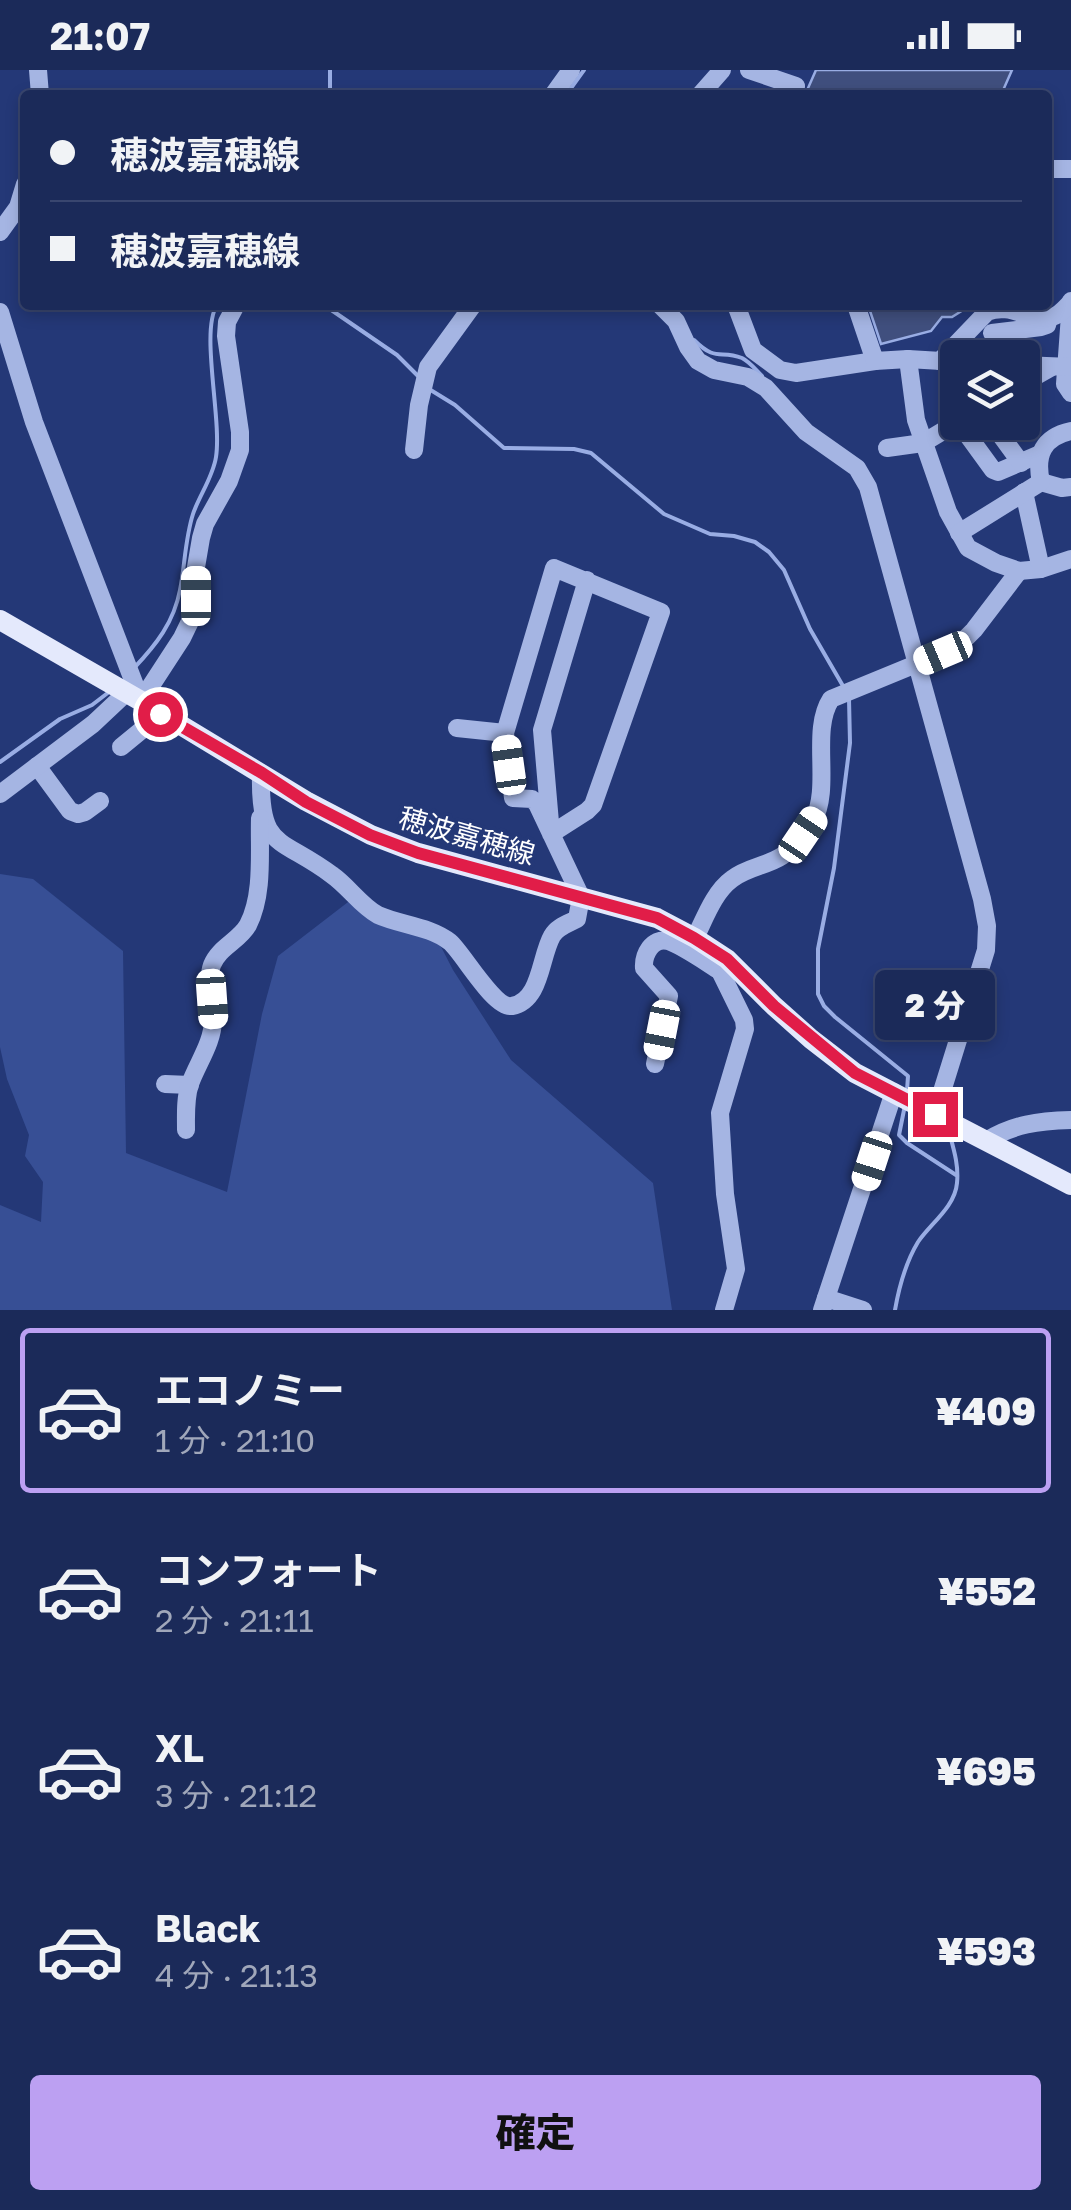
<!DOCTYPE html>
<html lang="ja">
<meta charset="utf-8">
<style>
body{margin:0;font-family:"Golos Text","Noto Sans JP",sans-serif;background:#24325f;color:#f1f3f6;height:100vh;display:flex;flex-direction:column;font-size:38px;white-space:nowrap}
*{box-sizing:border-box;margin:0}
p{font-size:32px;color:#a0a7ba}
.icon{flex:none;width:55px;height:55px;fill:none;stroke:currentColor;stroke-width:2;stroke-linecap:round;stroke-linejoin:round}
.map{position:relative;height:1240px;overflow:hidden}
.panel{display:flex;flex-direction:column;background:#1b2a59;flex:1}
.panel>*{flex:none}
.banner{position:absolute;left:20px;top:20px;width:1032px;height:220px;border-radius:10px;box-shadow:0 5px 15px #0003,0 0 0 2px #39466f;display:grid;align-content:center;height:220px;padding:0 30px;background:#1b2a59}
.buttons{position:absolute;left:940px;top:270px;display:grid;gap:20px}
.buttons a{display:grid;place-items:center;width:100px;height:100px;border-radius:10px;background:#1b2a59;box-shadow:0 5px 15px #0003,0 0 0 2px #39466f;font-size:50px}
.end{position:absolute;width:45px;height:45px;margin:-22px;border:12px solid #e11d48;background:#fff;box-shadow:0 0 0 5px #fff}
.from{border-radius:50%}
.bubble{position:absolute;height:70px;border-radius:10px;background:#1b2a59;box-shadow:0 5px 15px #0003,0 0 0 2px #39466f;font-size:32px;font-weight:800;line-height:70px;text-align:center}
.car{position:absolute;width:30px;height:60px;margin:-30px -15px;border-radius:12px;box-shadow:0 0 8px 2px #0007;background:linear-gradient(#fff 24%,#345 0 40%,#fff 0 76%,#345 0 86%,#fff 0)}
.banner b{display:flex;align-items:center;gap:35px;height:95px;font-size:38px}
.banner b+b{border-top:2px solid #39466f}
.banner i{width:25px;height:25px;background:#f1f3f6}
ul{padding:18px 0 0;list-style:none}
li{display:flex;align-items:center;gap:30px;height:165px;margin:0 20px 15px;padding:0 10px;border:5px solid transparent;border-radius:10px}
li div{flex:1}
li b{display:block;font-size:38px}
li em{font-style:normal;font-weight:800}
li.current{border-color:#bca0f2}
li>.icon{width:90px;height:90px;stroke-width:1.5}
.action{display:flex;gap:20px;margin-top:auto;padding:20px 30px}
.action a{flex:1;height:115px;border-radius:10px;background:#bca0f2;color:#111;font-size:40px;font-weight:800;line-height:115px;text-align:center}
.status{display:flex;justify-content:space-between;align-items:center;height:70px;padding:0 50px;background:#1b2a59;direction:ltr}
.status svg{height:28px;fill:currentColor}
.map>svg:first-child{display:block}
.green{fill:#374f95}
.water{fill:#404f7e;stroke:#99ade4;stroke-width:2.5}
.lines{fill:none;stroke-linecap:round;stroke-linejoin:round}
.stream{stroke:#99ade4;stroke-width:4}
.minor{stroke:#a5b5e3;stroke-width:18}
.major{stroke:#e4e9fc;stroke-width:20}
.route{stroke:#e11d48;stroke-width:12}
.labels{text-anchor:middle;stroke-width:8;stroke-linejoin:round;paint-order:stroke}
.street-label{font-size:28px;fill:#fff;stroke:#243877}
</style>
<div class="status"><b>21:07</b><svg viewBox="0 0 49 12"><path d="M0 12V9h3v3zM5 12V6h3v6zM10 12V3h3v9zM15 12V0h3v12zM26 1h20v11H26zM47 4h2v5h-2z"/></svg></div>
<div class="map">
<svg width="1071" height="1240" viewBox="0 0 1071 1240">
<rect width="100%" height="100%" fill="#243877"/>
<path class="green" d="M0,804L33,809L123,881L126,1083L227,1122L262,944L278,886L352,829L435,865L453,900L511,990L653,1113L672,1240H0V1135L41,1152L43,1112L25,1086L29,1065L7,1009L0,977Z"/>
<g class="water">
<path d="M816,0H1012L1001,25H805Z"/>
<path d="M868,235H971L952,247H942L931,261L881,274Z"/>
</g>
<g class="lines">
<g class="stream">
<path d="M326,25L330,19V0"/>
<path d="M566,25L584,0"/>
<path d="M324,235L397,285L420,308"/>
<path d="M694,270C717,293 720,279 742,288C750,292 756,300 762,306"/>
<path d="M429,319L455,335L504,378L574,379L591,383L664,444L710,464L734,466L755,472L769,482L784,500L810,559L843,616"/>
<path d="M134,598C156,575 174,552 180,520C185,495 185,469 193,444C199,426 213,407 216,387C222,349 200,261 217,235"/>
<path d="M849,629L850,673L834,798L818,879V924L824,936L835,947L908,1006L907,1021"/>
<path d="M0,692L60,649L92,635L109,622"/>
<path d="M905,1035L899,1065L907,1073L956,1105"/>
<path d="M895,1240C899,1217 906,1192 918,1172C930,1154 955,1137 957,1113C959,1094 953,1077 948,1058"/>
</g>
<g class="minor">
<path d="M38,0L40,25"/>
<path d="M749,0L796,16L795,25"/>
<path d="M553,25L571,0"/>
<path d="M700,25L722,0"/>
<path d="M1048,99H1071"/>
<path d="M0,162L18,137L25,114"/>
<path d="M1071,231L1065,314L1071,323"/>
<path d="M660,235L676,251L688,277L698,291L714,300L748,307L766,318L806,362L857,398L868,417L982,829L987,856L986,880L935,1044"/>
<path d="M736,235L753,280L780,300L796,303L875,291"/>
<path d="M856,235L875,291L908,289L958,292"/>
<path d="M0,242L34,352L141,631"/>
<path d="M992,263L1041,257L1047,255L1049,248"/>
<path d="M908,289L916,350L948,442L968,478L996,493L1019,501L1041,499L1071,489"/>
<path d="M940,291L987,242C1011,232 1030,252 1051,247C1059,246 1065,238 1070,233"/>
<path d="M1022,295L1071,297"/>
<path d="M1022,314L1052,297"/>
<path d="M969,367L993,400L998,402L1040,384"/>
<path d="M1002,367L1021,393"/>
<path d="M887,378L923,373L958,352"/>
<path d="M414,380L419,335L428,297L473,235"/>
<path d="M1041,412L1062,418L1071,417"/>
<path d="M1024,422L1041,499"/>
<path d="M959,463L1041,412C1035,385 1043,367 1071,361"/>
<path d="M141,631L182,568L195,541V503L201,468L205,454L229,411L240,380V362L226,266L227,252L236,235"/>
<path d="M457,658L505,663"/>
<path d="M121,677L160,645"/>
<path d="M37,696L70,741L78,744L85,742L100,731"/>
<path d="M261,703C259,781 280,766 332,805C348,816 361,836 378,845C400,855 430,856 450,872C463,883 494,939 512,936C541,931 540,887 552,866C557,857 567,854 577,849L581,827L537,734L532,729L513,728L505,663L554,498L661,542L593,735L587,741L551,764L542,660L587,510"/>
<path d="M0,724L93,654L126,623"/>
<path d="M695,868C705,848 714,822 732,809C747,797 767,796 782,786C794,778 806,763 813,751C832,717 810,661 831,629L943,583L961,573L974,560L1019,501"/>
<path d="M655,994L669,926L644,898C643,885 652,867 668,871C681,875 707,893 720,901"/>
<path d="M165,1014L190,1015"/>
<path d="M186,1060C186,1045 185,1028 190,1014C198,992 213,973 213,949C214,931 206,912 212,895C219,877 239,871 248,855C264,824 259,781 260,748"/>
<path d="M986,1071C1014,1054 1038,1051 1071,1050"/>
<path d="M826,1228L863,1240"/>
<path d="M724,1240L736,1199L725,1124L720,1043L745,959L744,950L720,901L727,889"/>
<path d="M822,1240L894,1022"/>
</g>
<path class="major" d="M0,550L141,631L306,731L371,765L418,783L657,848L695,868L727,889L774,936L811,969L855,1003L1071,1115"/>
</g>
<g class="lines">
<path class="route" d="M160,644L262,703L306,732L370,765L418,783L657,848L694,868L727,889L774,936L855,1003L935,1044"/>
</g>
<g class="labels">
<g class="street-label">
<text transform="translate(467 766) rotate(16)" y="10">穂波嘉穂線</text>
</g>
</g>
</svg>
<div class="buttons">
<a><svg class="icon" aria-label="layers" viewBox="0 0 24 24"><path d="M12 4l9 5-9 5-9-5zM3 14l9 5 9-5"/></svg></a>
</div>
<i class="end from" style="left:160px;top:644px"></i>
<i class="end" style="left:935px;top:1044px"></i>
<div class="bubble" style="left:875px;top:900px;width:120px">2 分</div>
<i class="car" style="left:196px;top:526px;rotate:0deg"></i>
<i class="car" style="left:943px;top:583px;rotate:247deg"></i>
<i class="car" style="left:509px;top:695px;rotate:352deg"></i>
<i class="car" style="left:803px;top:765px;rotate:34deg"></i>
<i class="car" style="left:212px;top:929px;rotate:176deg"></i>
<i class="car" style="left:662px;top:960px;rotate:191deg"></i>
<i class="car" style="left:872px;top:1091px;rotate:198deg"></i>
<div class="banner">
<b><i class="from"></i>穂波嘉穂線</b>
<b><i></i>穂波嘉穂線</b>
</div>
</div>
<section class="panel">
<ul>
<li class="current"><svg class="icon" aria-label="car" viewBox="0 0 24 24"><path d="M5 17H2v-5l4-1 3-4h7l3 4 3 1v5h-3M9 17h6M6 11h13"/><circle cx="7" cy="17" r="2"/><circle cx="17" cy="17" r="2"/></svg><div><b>エコノミー</b><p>1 分 · 21:10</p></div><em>¥409</em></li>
<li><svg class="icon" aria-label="car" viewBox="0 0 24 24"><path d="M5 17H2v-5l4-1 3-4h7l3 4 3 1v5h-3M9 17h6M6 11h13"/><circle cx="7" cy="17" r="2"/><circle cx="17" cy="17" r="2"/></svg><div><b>コンフォート</b><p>2 分 · 21:11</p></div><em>¥552</em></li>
<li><svg class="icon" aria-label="car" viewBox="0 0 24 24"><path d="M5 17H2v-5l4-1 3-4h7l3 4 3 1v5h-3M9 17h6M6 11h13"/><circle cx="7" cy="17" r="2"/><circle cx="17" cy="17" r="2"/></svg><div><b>XL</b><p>3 分 · 21:12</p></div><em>¥695</em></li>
<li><svg class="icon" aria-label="car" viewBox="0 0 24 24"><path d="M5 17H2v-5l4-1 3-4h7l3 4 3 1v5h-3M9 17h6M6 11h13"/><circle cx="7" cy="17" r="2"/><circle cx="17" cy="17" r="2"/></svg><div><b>Black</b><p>4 分 · 21:13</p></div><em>¥593</em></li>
</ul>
<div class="action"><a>確定</a></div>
</section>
